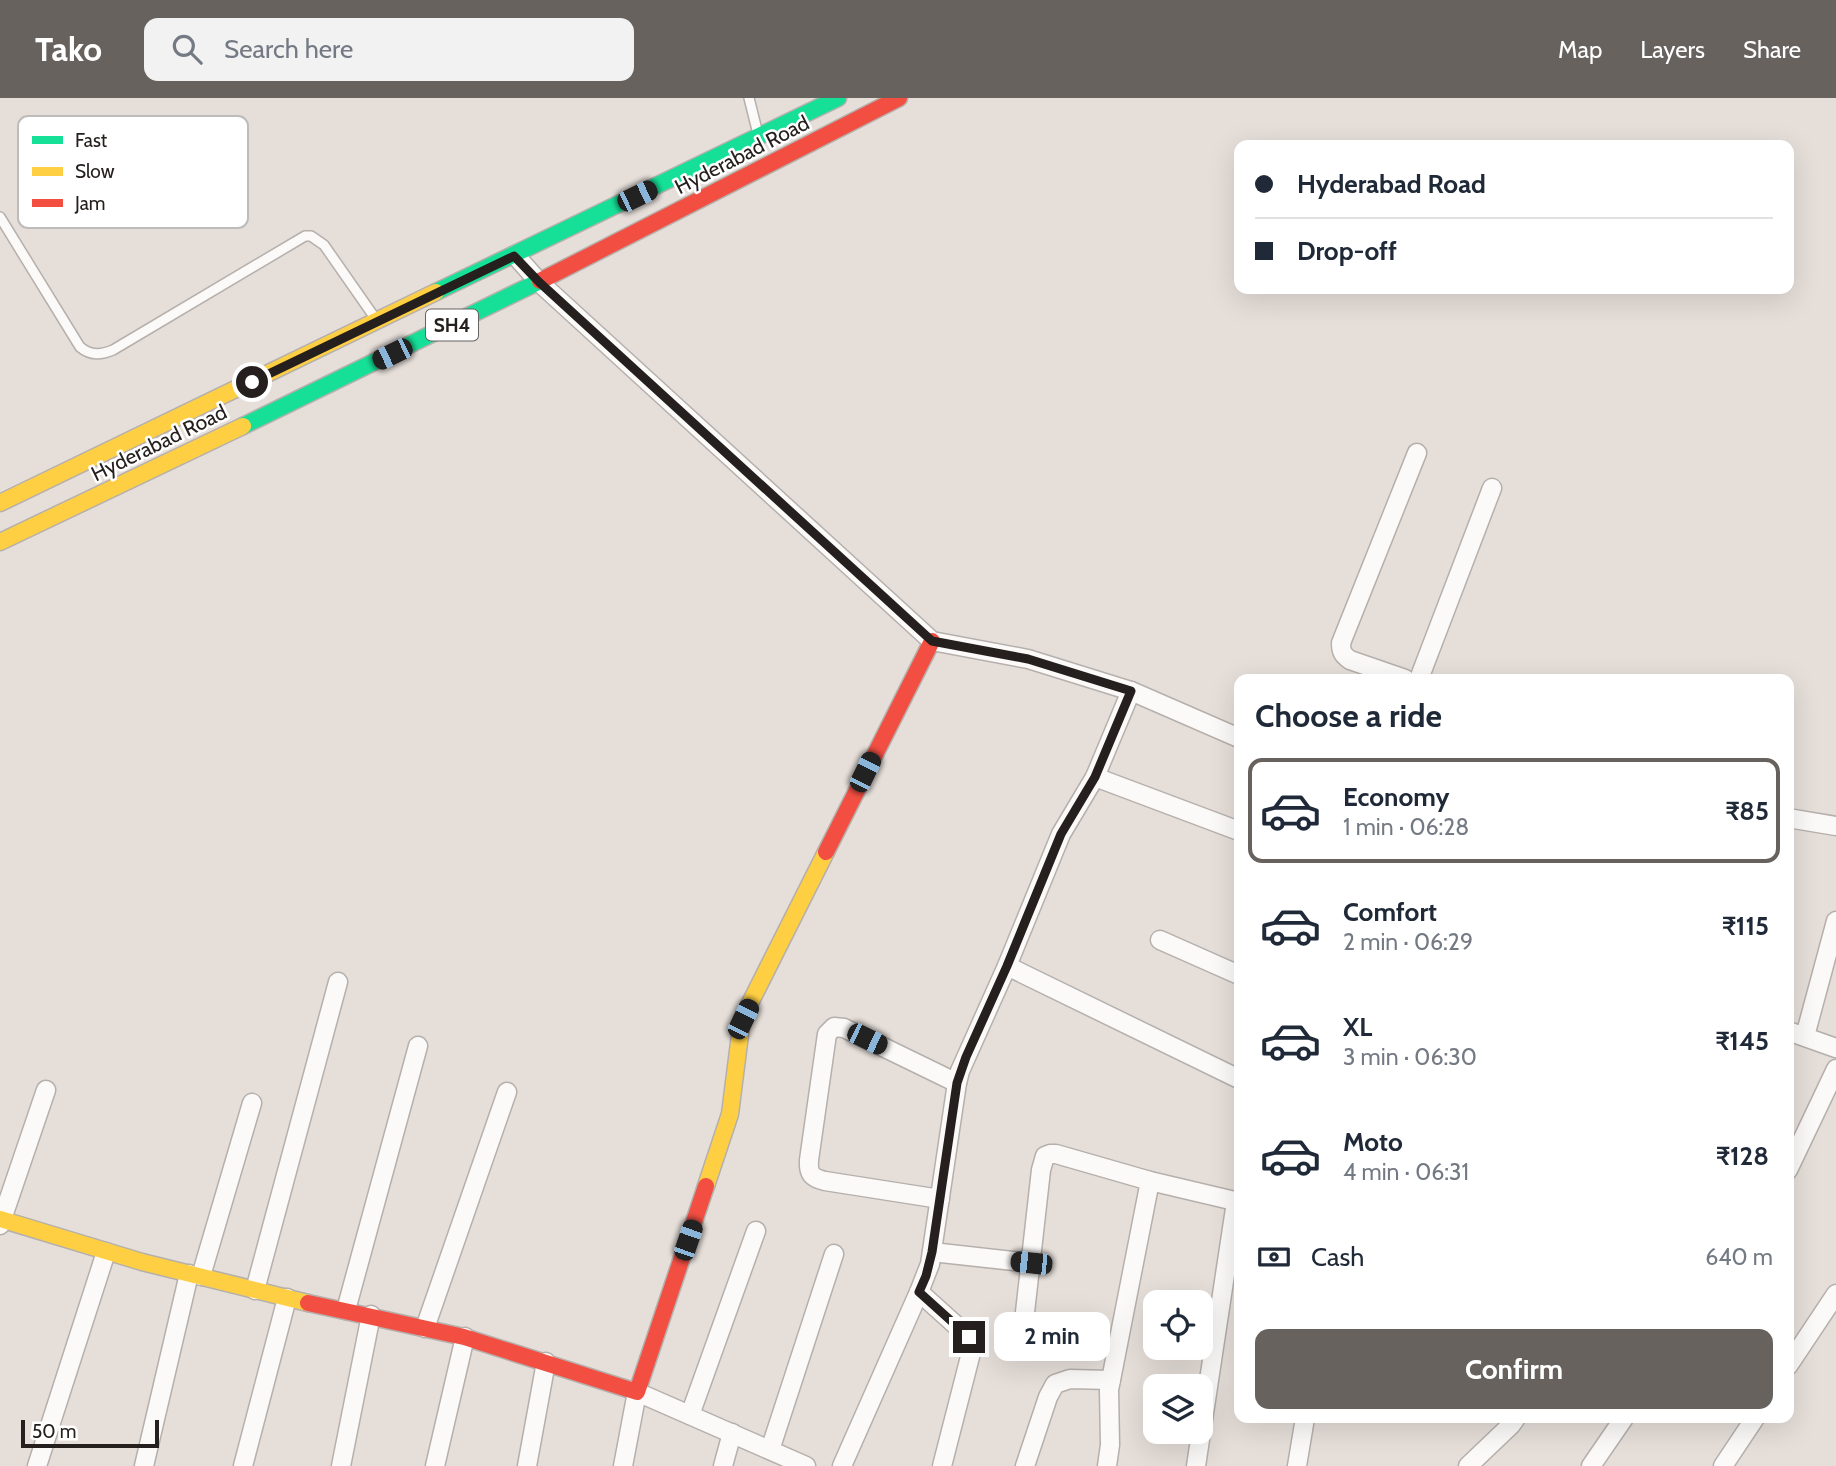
<!DOCTYPE html>
<meta charset="utf-8">
<style>
body{margin:0;font-family:Cabin,sans-serif;background:#f2f2f3;color:#1f2937;height:100vh;display:flex;flex-direction:column;font-size:26px;white-space:nowrap}
*{box-sizing:border-box;margin:0}
p{font-size:23px;color:#747a83}
.icon{flex:none;width:38px;height:38px;fill:none;stroke:currentColor;stroke-width:2;stroke-linecap:round;stroke-linejoin:round}
.map{position:relative;flex:1;overflow:hidden}
.side{position:absolute;left:1234px;top:576px;width:560px;height:749px;display:flex;flex-direction:column;background:#fff;border-radius:14px;box-shadow:0 7px 28px #0002}
.side>*{flex:none}
.guide{position:absolute;left:1234px;top:42px;width:560px;height:154px;border-radius:14px;box-shadow:0 7px 28px #0002;display:grid;align-content:center;height:154px;padding:0 21px;background:#fff}
.tools{position:absolute;left:1143px;top:1192px;display:grid;gap:14px}
.tools a{display:grid;place-items:center;width:70px;height:70px;border-radius:14px;background:#fff;box-shadow:0 7px 28px #0002;font-size:35px}
.scale{position:absolute;left:21px;bottom:18px;width:138px;box-sizing:border-box;padding-left:7px;border:4px solid #25201d;border-top:0;font-size:19px;line-height:24px;white-space:nowrap;color:#25201d;-webkit-text-stroke:5px #fff;paint-order:stroke}
.end{position:absolute;width:32px;height:32px;margin:-16px;border:9px solid #25201d;background:#fff;box-shadow:0 0 0 4px #fff}
.from{border-radius:50%}
.bubble{position:absolute;height:49px;border-radius:14px;background:#fff;box-shadow:0 7px 28px #0002;font-size:23px;font-weight:700;line-height:49px;text-align:center}
.car{position:absolute;width:21px;height:42px;margin:-21px -10px;border-radius:9px;box-shadow:0 0 5px 2px #0007;background:linear-gradient(#222 24%,#8ab4d8 0 40%,#222 0 76%,#8ab4d8 0 86%,#222 0)}
.guide b{display:flex;align-items:center;gap:24px;height:66px;font-size:26px}
.guide b+b{border-top:2px solid #e0e1e3}
.guide i{width:18px;height:18px;background:#1f2937}
ul{padding:0;list-style:none}
li{display:flex;align-items:center;gap:21px;height:105px;margin:0 14px 10px;padding:0 7px;border:4px solid transparent;border-radius:14px}
li div{flex:1}
li b{display:block;font-size:26px}
li em{font-style:normal;font-weight:700}
li.current{border-color:#68625f}
li>.icon{width:63px;height:63px;stroke-width:1.5}
h2{padding:0 21px;font-size:32px;line-height:84px}
.pay{display:flex;align-items:center;gap:18px;height:77px;padding:0 21px;font-size:26px}
.pay p{margin-inline-start:auto}
.primary-button{display:flex;gap:14px;margin-top:auto;padding:14px 21px}
.primary-button a{flex:1;height:80px;border-radius:14px;background:#68625f;color:#fff;font-size:28px;font-weight:700;line-height:80px;text-align:center}
header{display:flex;align-items:center;gap:42px;box-sizing:border-box;height:98px;padding:0 35px;background:#68625f;color:#fff}
header strong{font-size:33px}
nav{display:flex;gap:38px;margin-inline-start:auto;font-size:24px}
.search{width:490px;height:63px;background:#f2f2f3;display:flex;align-items:center;gap:18px;box-sizing:border-box;padding:0 24px;border-radius:14px;color:#747a83;font-size:26px}
.map>svg:first-child{display:block}
.lines{fill:none;stroke-linecap:round;stroke-linejoin:round}
.lane-casing{stroke:#b6b0ac;stroke-width:12}
.street-casing{stroke:#b6b0ac;stroke-width:21}
.fast-casing{stroke:#b6b0ac;stroke-width:19}
.slow-casing{stroke:#b6b0ac;stroke-width:19}
.jam-casing{stroke:#b6b0ac;stroke-width:19}
.lane{stroke:#fbfaf9;stroke-width:9}
.street{stroke:#fbfaf9;stroke-width:18}
.fast{stroke:#16e098;stroke-width:16}
.slow{stroke:#ffcf43;stroke-width:16}
.jam{stroke:#f24e42;stroke-width:16}
.route{stroke:#25201d;stroke-width:9}
.labels{text-anchor:middle;stroke-width:5;stroke-linejoin:round;paint-order:stroke}
.shield{fill:#fff;stroke:#666361;stroke-width:2}
.shield-label{font-size:19px;font-weight:bold;fill:#25201d}
.street-label{font-size:21px;fill:#25201d;stroke:#fff}
.key{fill:#fff;stroke:#bebcbb;stroke-width:2}
.key-label{font-size:19px;fill:#25201d}
</style>
<header>
<strong>Tako</strong>
<div class="search"><svg class="icon" aria-label="search" viewBox="0 0 24 24"><circle cx="10" cy="10" r="6"/><path d="M15 15l6 6"/></svg>Search here</div>
<nav><a>Map</a><a>Layers</a><a>Share</a></nav>
</header>
<div class="map">
<svg width="1836" height="1368" viewBox="0 0 1836 1368">
<rect width="100%" height="100%" fill="#e5ded9"/>
<g class="lines">
<defs>
<g id="lane">
<path d="M749,0L757,32"/>
<path d="M0,119L80,249C91,258 101,257 113,252L305,138H311L324,147L375,220"/>
</g>
<g id="street">
<path d="M515,157L539,184L932,543L1028,561L1131,593L1239,640"/>
<path d="M1405,581L1350,562C1343,557 1341,554 1341,545L1417,355"/>
<path d="M1419,581L1492,390"/>
<path d="M1095,679L1239,733"/>
<path d="M1788,720L1836,728"/>
<path d="M1160,842L1239,877"/>
<path d="M1007,868L1239,981"/>
<path d="M1788,933L1836,950"/>
<path d="M1805,938L1836,823"/>
<path d="M1788,1072L1836,971"/>
<path d="M940,1101L825,1083C812,1080 808,1076 809,1062L827,936L834,929L844,930L957,985"/>
<path d="M0,1127L46,992"/>
<path d="M932,1154L1031,1165"/>
<path d="M201,1178L252,1005"/>
<path d="M255,1192L338,884"/>
<path d="M919,1194L969,1239L972,1245V1251L942,1368"/>
<path d="M346,1212L418,948"/>
<path d="M1024,1223L1041,1072L1045,1058L1050,1056H1056L1150,1083L1239,1104"/>
<path d="M425,1230L507,994"/>
<path d="M1788,1268L1836,1196"/>
<path d="M690,1317L756,1133"/>
<path d="M770,1352L834,1156"/>
<path d="M37,1368L106,1154"/>
<path d="M144,1368L189,1176"/>
<path d="M243,1368L287,1200"/>
<path d="M341,1368L371,1217"/>
<path d="M435,1368L465,1239"/>
<path d="M527,1368L546,1264"/>
<path d="M623,1368L637,1294L806,1368"/>
<path d="M723,1368L732,1335"/>
<path d="M842,1368L919,1194L930,1166L957,985L960,973L1007,868L1061,736L1095,679L1131,593"/>
<path d="M1025,1368L1048,1299L1055,1286L1070,1281L1111,1282"/>
<path d="M1107,1368L1110,1347L1109,1292L1150,1083"/>
<path d="M1196,1368L1236,1104"/>
<path d="M1297,1368L1305,1320"/>
<path d="M1468,1368L1511,1327L1516,1320"/>
<path d="M1591,1368L1624,1320"/>
<path d="M1723,1368L1755,1320"/>
</g>
<g id="fast">
<path d="M436,194L838,0"/>
<path d="M243,328L540,183"/>
</g>
<g id="slow">
<path d="M0,405L436,194"/>
<path d="M0,444L243,328"/>
<path d="M706,1088L730,1016L742,921L826,754"/>
<path d="M0,1121L142,1164L308,1205"/>
</g>
<g id="jam">
<path d="M540,183L899,0"/>
<path d="M826,754L932,543"/>
<path d="M308,1205L464,1239L637,1294L706,1088"/>
</g>
</defs>
<use href="#lane" class="lane-casing"/>
<use href="#street" class="street-casing"/>
<use href="#fast" class="fast-casing"/>
<use href="#slow" class="slow-casing"/>
<use href="#jam" class="jam-casing"/>
<use href="#lane" class="lane"/>
<use href="#street" class="street"/>
<use href="#fast" class="fast"/>
<use href="#slow" class="slow"/>
<use href="#jam" class="jam"/>
</g>
<g class="lines">
<path class="route" d="M252,284L514,158L539,184L932,543L1028,561L1131,593L1095,679L1061,736L1007,868L966,959L957,985L932,1154L926,1178L919,1194L969,1239"/>
</g>
<g class="labels">
<rect class="shield" x="426" y="211.5" width="52" height="31" rx="5"/>
<g class="shield-label">
<text x="452" y="234">SH4</text>
</g>
<g class="street-label">
<text transform="translate(742 57) rotate(-27)" y="7">Hyderabad Road</text>
<text transform="translate(159 345) rotate(-26)" y="7">Hyderabad Road</text>
</g>
</g>
<rect x="18" y="18" width="230" height="112" rx="10" class="key"/>
<rect x="32" y="38" width="31" height="8" fill="#16e098"/>
<rect x="32" y="69" width="31" height="9" fill="#ffcf43"/>
<rect x="32" y="101" width="31" height="8" fill="#f24e42"/>
<g class="key-label">
<text x="75" y="49">Fast</text>
<text x="75" y="80">Slow</text>
<text x="75" y="112">Jam</text>
</g>
</svg>
<div class="tools">
<a><svg class="icon" aria-label="locate" viewBox="0 0 24 24"><circle cx="12" cy="12" r="6"/><path d="M12 2v4M12 18v4M2 12h4M18 12h4"/></svg></a>
<a><svg class="icon" aria-label="layers" viewBox="0 0 24 24"><path d="M12 4l9 5-9 5-9-5zM3 14l9 5 9-5"/></svg></a>
</div>
<div class="scale">50 m</div>
<i class="end from" style="left:252px;top:284px"></i>
<i class="end" style="left:969px;top:1239px"></i>
<div class="bubble" style="left:994px;top:1214px;width:116px">2 min</div>
<i class="car" style="left:637px;top:98px;rotate:64deg"></i>
<i class="car" style="left:392px;top:256px;rotate:244deg"></i>
<i class="car" style="left:865px;top:674px;rotate:26deg"></i>
<i class="car" style="left:743px;top:921px;rotate:26deg"></i>
<i class="car" style="left:867px;top:941px;rotate:116deg"></i>
<i class="car" style="left:688px;top:1142px;rotate:19deg"></i>
<i class="car" style="left:1031px;top:1165px;rotate:276deg"></i>
<div class="guide">
<b><i class="from"></i>Hyderabad Road</b>
<b><i></i>Drop-off</b>
</div>
<section class="side">
<h2>Choose a ride</h2>
<ul>
<li class="current"><svg class="icon" aria-label="car" viewBox="0 0 24 24"><path d="M5 17H2v-5l4-1 3-4h7l3 4 3 1v5h-3M9 17h6M6 11h13"/><circle cx="7" cy="17" r="2"/><circle cx="17" cy="17" r="2"/></svg><div><b>Economy</b><p>1 min · 06:28</p></div><em>₹85</em></li>
<li><svg class="icon" aria-label="car" viewBox="0 0 24 24"><path d="M5 17H2v-5l4-1 3-4h7l3 4 3 1v5h-3M9 17h6M6 11h13"/><circle cx="7" cy="17" r="2"/><circle cx="17" cy="17" r="2"/></svg><div><b>Comfort</b><p>2 min · 06:29</p></div><em>₹115</em></li>
<li><svg class="icon" aria-label="car" viewBox="0 0 24 24"><path d="M5 17H2v-5l4-1 3-4h7l3 4 3 1v5h-3M9 17h6M6 11h13"/><circle cx="7" cy="17" r="2"/><circle cx="17" cy="17" r="2"/></svg><div><b>XL</b><p>3 min · 06:30</p></div><em>₹145</em></li>
<li><svg class="icon" aria-label="car" viewBox="0 0 24 24"><path d="M5 17H2v-5l4-1 3-4h7l3 4 3 1v5h-3M9 17h6M6 11h13"/><circle cx="7" cy="17" r="2"/><circle cx="17" cy="17" r="2"/></svg><div><b>Moto</b><p>4 min · 06:31</p></div><em>₹128</em></li>
</ul>
<div class="pay"><svg class="icon" aria-label="cash" viewBox="0 0 24 24"><path d="M3 7h18v10H3z"/><circle cx="12" cy="12" r="2"/></svg>Cash<p>640 m</p></div>
<div class="primary-button"><a>Confirm</a></div>
</section>
</div>
